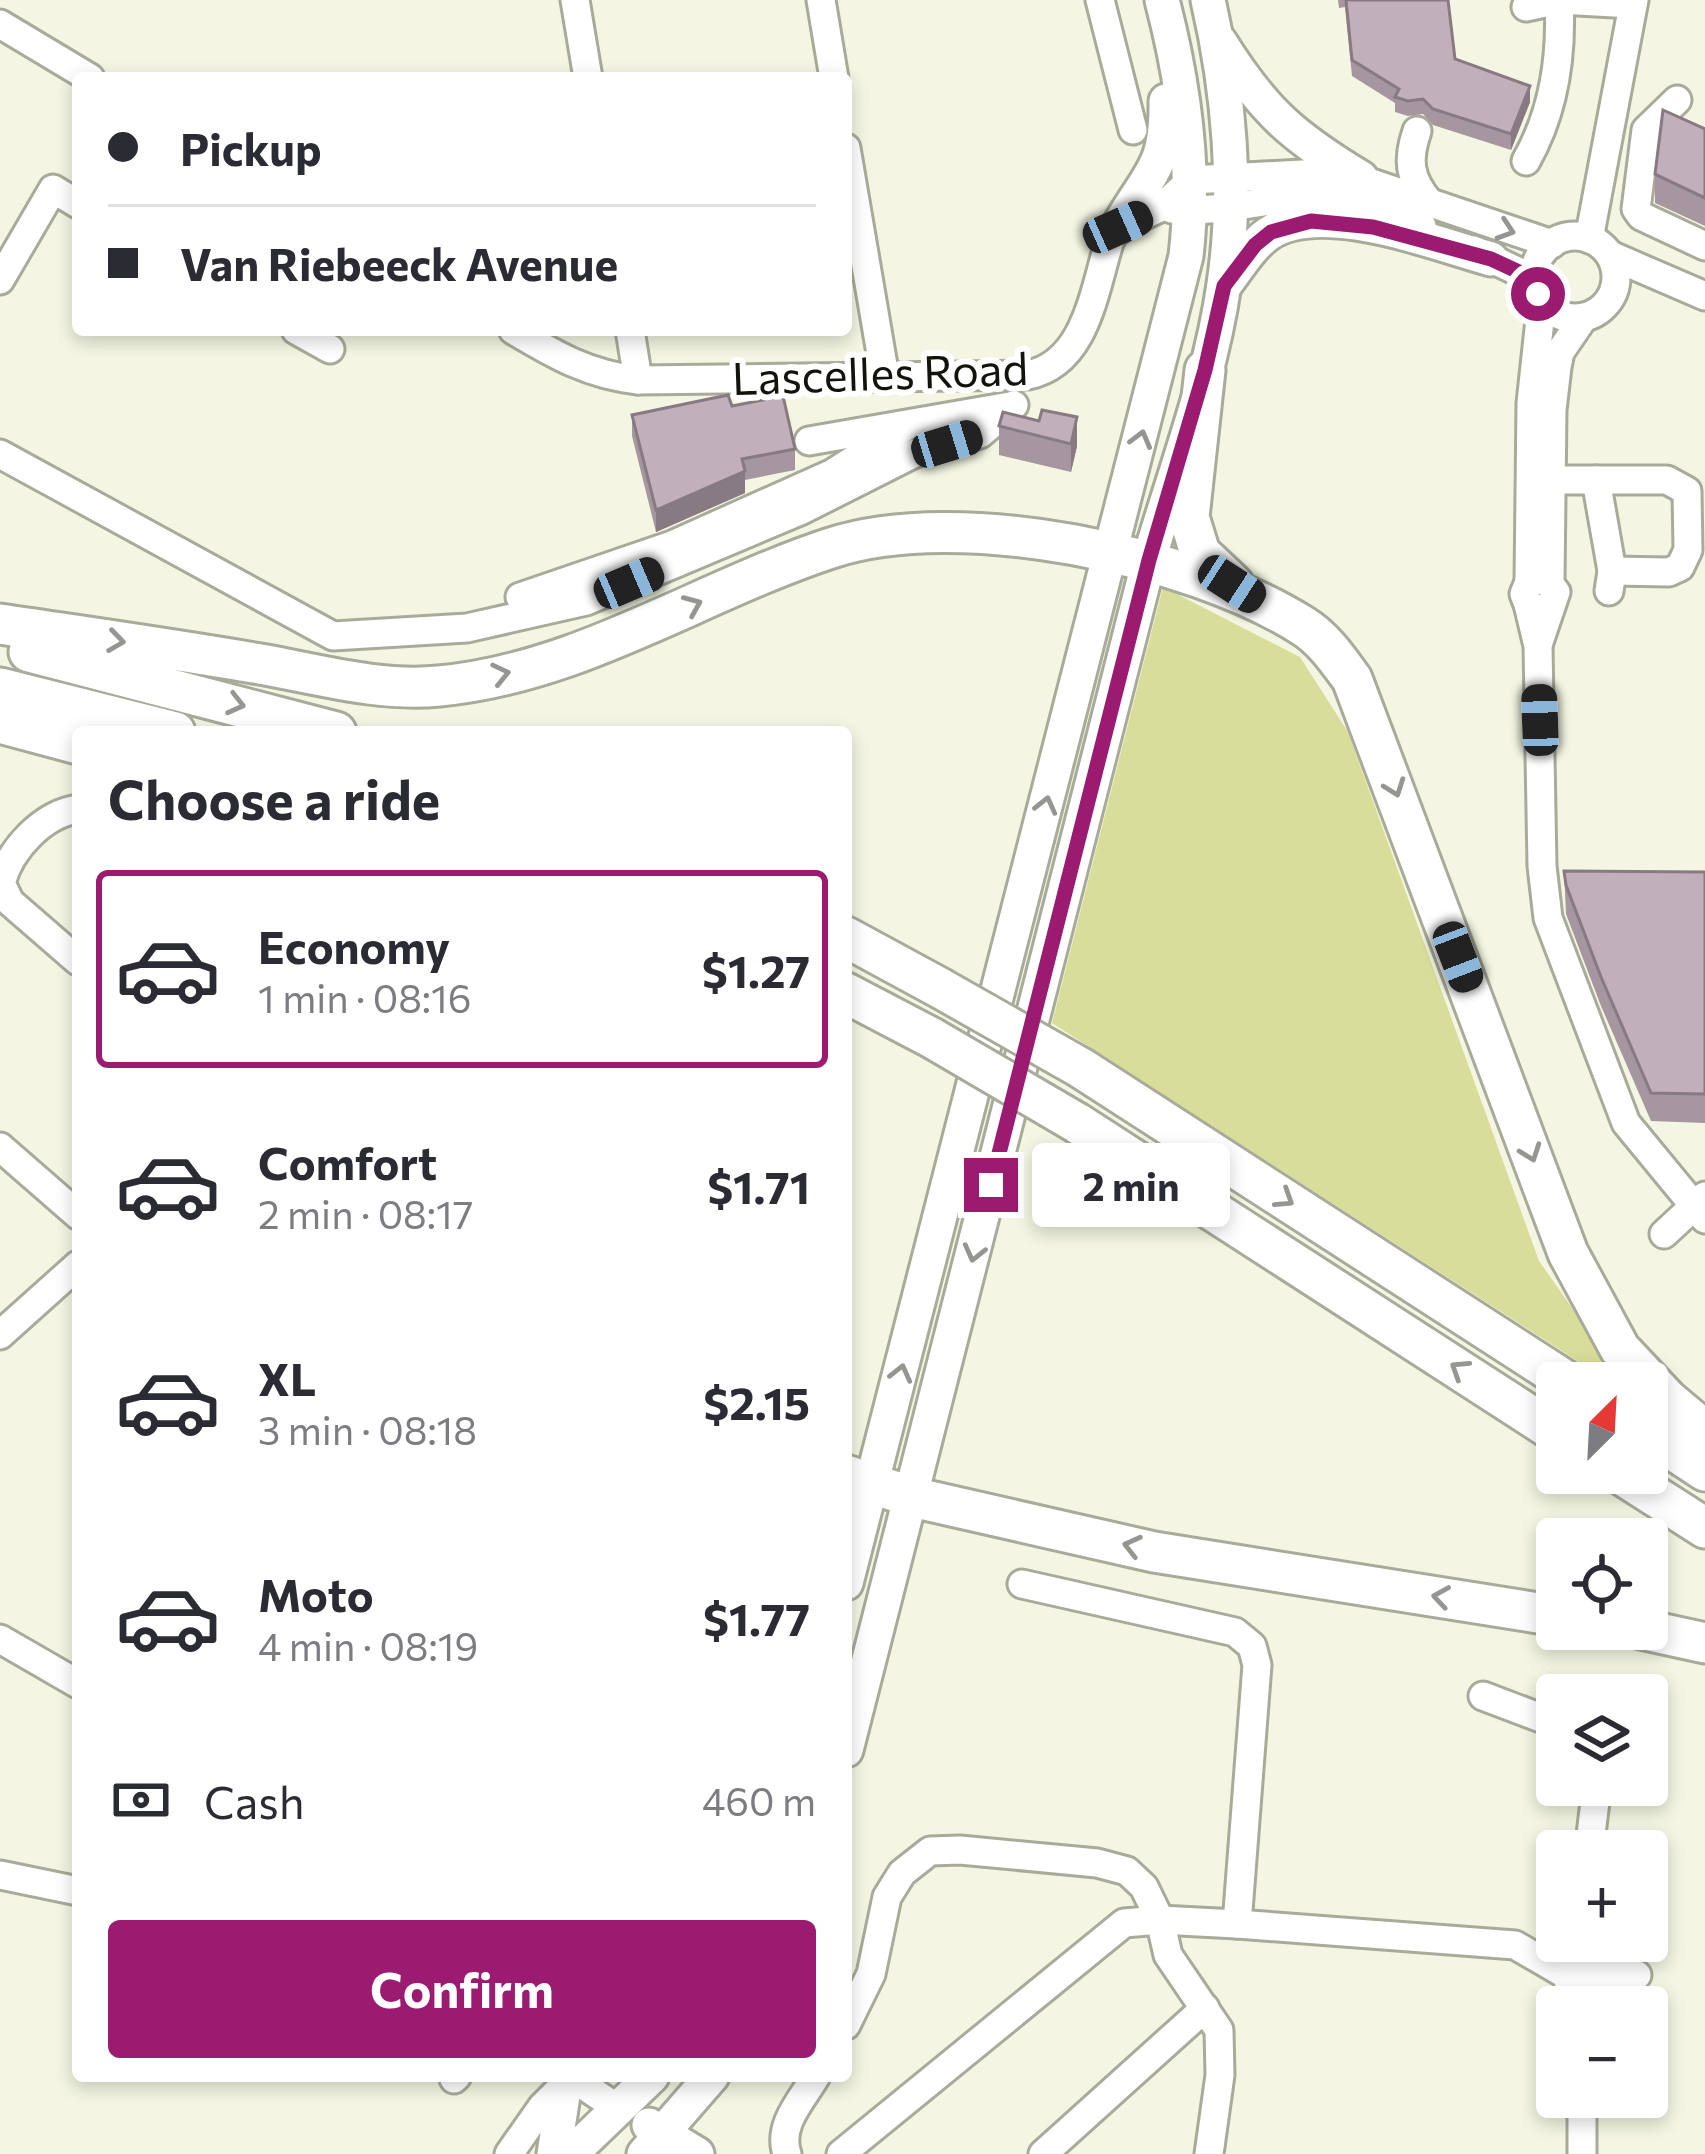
<!DOCTYPE html>
<meta charset="utf-8">
<style>
body{margin:0;font-family:Commissioner,sans-serif;background:#f2f2f3;color:#2b2b33;height:100vh;display:flex;flex-direction:column;font-size:45px;white-space:nowrap}
*{box-sizing:border-box;margin:0}
p{font-size:39px;color:#7c7c81}
.icon{flex:none;width:66px;height:66px;fill:none;stroke:currentColor;stroke-width:2;stroke-linecap:round;stroke-linejoin:round}
.map{position:relative;flex:1;overflow:hidden}
.panel{position:absolute;left:72px;top:726px;width:780px;height:1356px;display:flex;flex-direction:column;background:#fff;border-radius:12px;box-shadow:0 6px 18px #0003}
.panel>*{flex:none}
.hud{position:absolute;left:72px;top:72px;width:780px;height:264px;border-radius:12px;box-shadow:0 6px 18px #0003;display:grid;align-content:center;height:264px;padding:0 36px;background:#fff}
.needle{width:78px;rotate:24deg}
.controls{position:absolute;left:1536px;top:1362px;display:grid;gap:24px}
.controls a{display:grid;place-items:center;width:132px;height:132px;border-radius:12px;background:#fff;box-shadow:0 6px 18px #0003;font-size:60px}
.end{position:absolute;width:54px;height:54px;margin:-27px;border:15px solid #9b1b71;background:#fff;box-shadow:0 0 0 6px #fff}
.from{border-radius:50%}
.bubble{position:absolute;height:84px;border-radius:12px;background:#fff;box-shadow:0 6px 18px #0003;font-size:39px;font-weight:700;line-height:84px;text-align:center}
.car{position:absolute;width:36px;height:72px;margin:-36px -18px;border-radius:15px;box-shadow:0 0 9px 3px #0007;background:linear-gradient(#222 24%,#8ab4d8 0 40%,#222 0 76%,#8ab4d8 0 86%,#222 0)}
.hud b{display:flex;align-items:center;gap:42px;height:114px;font-size:45px}
.hud b+b{border-top:3px solid #e1e1e2}
.hud i{width:30px;height:30px;background:#2b2b33}
ul{padding:0;list-style:none}
li{display:flex;align-items:center;gap:36px;height:198px;margin:0 24px 18px;padding:0 12px;border:6px solid transparent;border-radius:12px}
li div{flex:1}
li b{display:block;font-size:45px}
li em{font-style:normal;font-weight:700}
li.current{border-color:#9b1b71}
li>.icon{width:108px;height:108px;stroke-width:1.5}
h2{padding:0 36px;font-size:54px;line-height:144px}
.pay{display:flex;align-items:center;gap:30px;height:132px;padding:0 36px;font-size:45px}
.pay p{margin-inline-start:auto}
.action{display:flex;gap:24px;margin-top:auto;padding:24px 36px}
.action a{flex:1;height:138px;border-radius:12px;background:#9b1b71;color:#fff;font-size:48px;font-weight:700;line-height:138px;text-align:center}
.map>svg:first-child{display:block}
.green{fill:#d8dd99}
.lines{fill:none;stroke-linecap:round;stroke-linejoin:round}
.minor-casing{stroke:#a9ab9a;stroke-width:33}
.major-casing{stroke:#a9ab9a;stroke-width:39}
.highway-casing{stroke:#a9ab9a;stroke-width:45}
.minor{stroke:#fff;stroke-width:27}
.major{stroke:#fff;stroke-width:33}
.highway{stroke:#fff;stroke-width:39}
.highway-bridge-casing{stroke:#a9ab9a;stroke-width:45;stroke-linecap:butt}
.highway-bridge{stroke:#fff;stroke-width:39}
.wall{fill:#a6969f}
.shaded-wall{fill:#877a82}
.building{fill:#c1afb9;stroke:#877a82;stroke-width:3}
.oneway{stroke:#959592}
.route{stroke:#9b1b71;stroke-width:15}
.labels{text-anchor:middle;stroke-width:12;stroke-linejoin:round;paint-order:stroke}
.street-label{font-size:45px;fill:#13130d;stroke:#fff}
</style>
<div class="map">
<svg width="1705" height="2154" viewBox="0 0 1705 2154">
<rect width="100%" height="100%" fill="#f4f6e3"/>
<path class="green" d="M1163,587L1300,657L1348,732L1539,1261L1625,1383H1612L1052,1023Z"/>
<g class="lines">
<defs>
<g id="minor">
<path d="M575,0L588,78"/>
<path d="M821,0L834,78"/>
<path d="M1100,0L1133,130"/>
<path d="M1526,7L1559,0L1633,4"/>
<path d="M0,24L90,78"/>
<path d="M1677,100L1646,130L1636,209L1641,216L1705,246"/>
<path d="M1417,131C1407,160 1409,178 1429,202"/>
<path d="M846,148L885,377"/>
<path d="M1526,161C1554,112 1562,56 1559,0"/>
<path d="M1172,209C1220,214 1265,198 1313,197C1350,195 1388,212 1422,226"/>
<circle cx="1575" cy="277" r="41"/>
<path d="M1589,239L1634,0"/>
<path d="M1473,250L1534,279"/>
<path d="M1610,255L1705,296"/>
<path d="M0,280L53,189L78,204"/>
<path d="M296,330L330,349"/>
<path d="M513,330C555,355 589,375 638,380L1028,375C1087,363 1094,289 1110,240L1118,227L1162,207L1191,180L1339,172L1552,244"/>
<path d="M630,330L638,380"/>
<path d="M809,441L1010,406"/>
<path d="M0,454L333,636L467,628L586,601L802,510L915,453L980,434L1014,405"/>
<path d="M1551,480H1667L1687,491L1688,550L1680,567L1669,572L1612,571"/>
<path d="M1596,480L1612,571L1609,591"/>
<path d="M1529,582L1531,403L1542,301"/>
<path d="M1550,582L1552,410L1557,367L1560,352L1584,317"/>
<path d="M520,597L672,545L833,473L907,426"/>
<path d="M1528,604L1538,646L1542,866L1548,918L1626,1123L1705,1219"/>
<path d="M1539,642L1556,592L1545,579L1529,582L1524,594L1528,604L1539,610L1550,606"/>
<path d="M78,809C43,814 10,849 1,883L10,902L78,961"/>
<path d="M0,1147L78,1215"/>
<path d="M1664,1234L1705,1196"/>
<path d="M0,1335L78,1265"/>
<path d="M1022,1584L1235,1632L1252,1646L1257,1665L1237,1924"/>
<path d="M0,1639L78,1684"/>
<path d="M1483,1696L1557,1724"/>
<path d="M1589,1851L1597,1785"/>
<path d="M0,1875L78,1891"/>
<path d="M1565,1974L1637,1975"/>
<path d="M1574,1974L1578,1941"/>
<path d="M846,2025L871,1974L887,1897L902,1873L930,1851L960,1850L1097,1863L1127,1871L1144,1887L1160,1920L1168,1955L1219,2030L1220,2075L1209,2154"/>
<path d="M580,2076L586,2087L620,2110"/>
<path d="M454,2079L457,2076"/>
<path d="M1582,2097V2154"/>
<path d="M509,2154L542,2107L564,2085"/>
<path d="M787,2154C777,2125 802,2100 816,2076"/>
<path d="M841,2154L1124,1923L1160,1920L1237,1924L1515,1945L1565,1974L1580,2007"/>
<path d="M1043,2154L1205,2008"/>
</g>
<g id="major">
<path d="M1220,42C1263,111 1293,137 1361,178"/>
<path d="M1118,227C1149,172 1167,169 1166,101"/>
<path d="M1225,285C1238,268 1250,247 1268,234C1321,198 1433,243 1491,259"/>
<path d="M846,1583L1186,256C1196,170 1184,84 1162,0"/>
<path d="M846,1750L1149,560C1175,470 1211,377 1224,284C1238,191 1229,91 1208,0"/>
<path d="M649,2125L697,2154"/>
<path d="M554,2154L564,2089"/>
<path d="M571,2154L652,2076"/>
<path d="M644,2154L712,2076"/>
</g>
<g id="highway">
<path d="M1205,370L1189,517L1200,553L1233,584"/>
<path d="M0,624C87,637 173,649 260,664C317,674 380,692 439,686C580,673 700,591 831,548C959,506 1191,555 1303,626C1324,639 1338,660 1352,679L1568,1253L1620,1349L1668,1400L1705,1431"/>
<path d="M29,652L336,732"/>
<path d="M0,688L175,732"/>
<path d="M0,723L78,744"/>
<path d="M846,937L940,988"/>
<path d="M846,993L932,1038"/>
<path d="M1081,1068L1569,1383"/>
<path d="M1077,1123L1557,1433"/>
<path d="M1647,1433L1705,1471"/>
<path d="M1619,1473L1705,1528"/>
<path d="M846,1475L912,1497L1154,1552L1557,1616"/>
<path d="M1641,1629L1705,1643"/>
</g>
</defs>
<use href="#minor" class="minor-casing"/>
<use href="#major" class="major-casing"/>
<use href="#highway" class="highway-casing"/>
<use href="#minor" class="minor"/>
<use href="#major" class="major"/>
<use href="#highway" class="highway"/>
<defs>
<g id="highway-bridge">
<path d="M940,988L1081,1068"/>
<path d="M932,1038L1077,1123"/>
</g>
</defs>
<use href="#highway-bridge" class="highway-bridge-casing"/>
<use href="#highway-bridge" class="highway-bridge"/>
</g>
<g class="wall">
<path d="M1338,0H1448L1455,59L1530,102L1511,150L1433,125L1423,114L1408,116L1395,112V103L1352,76L1345,7L1339,8Z"/>
<path d="M1705,129V226L1655,203V174Z"/>
<path d="M732,406L795,449V470L745,480V493L656,532L632,436V415Z"/>
<path d="M999,426L1077,446L1071,472L999,455Z"/>
<path d="M1564,871L1705,872V1123L1651,1121L1601,1006L1566,914Z"/>
</g>
<g class="shaded-wall">
<path d="M1530,86V102L1511,150V134Z"/>
<path d="M1077,417V446L1071,472V444Z"/>
<path d="M745,471V493L656,532V510Z"/>
</g>
<g class="building">
<path d="M1346,0H1448L1455,59L1530,86L1511,134L1433,109L1423,99L1408,101L1395,97L1399,89L1352,60Z"/>
<path d="M1663,110L1705,129V198L1655,174Z"/>
<path d="M728,395L732,406L783,396L795,449L742,459L745,471L656,510L632,415Z"/>
<path d="M1042,410L1077,417L1071,444L999,426L1003,412L1039,421Z"/>
<path d="M1564,871L1705,872V1094L1651,1093L1601,977L1566,885Z"/>
</g>
<defs><path id="oneway-chevron" d="M-2-3.5L2.5 0L-2 3.5" fill="none" stroke-width="1.6" stroke-linecap="round" stroke-linejoin="round" transform="scale(3)"/></defs>
<g class="oneway">
<use href="#oneway-chevron" transform="translate(1506 230) rotate(18)"/>
<use href="#oneway-chevron" transform="translate(1141 439) rotate(-75)"/>
<use href="#oneway-chevron" transform="translate(693 605) rotate(-23)"/>
<use href="#oneway-chevron" transform="translate(116 641) rotate(8)"/>
<use href="#oneway-chevron" transform="translate(501 674) rotate(-13)"/>
<use href="#oneway-chevron" transform="translate(236 704) rotate(14)"/>
<use href="#oneway-chevron" transform="translate(1395 788) rotate(70)"/>
<use href="#oneway-chevron" transform="translate(1046 805) rotate(-76)"/>
<use href="#oneway-chevron" transform="translate(1531 1153) rotate(70)"/>
<use href="#oneway-chevron" transform="translate(1285 1199) rotate(33)"/>
<use href="#oneway-chevron" transform="translate(974 1253) rotate(104)"/>
<use href="#oneway-chevron" transform="translate(1459 1369) rotate(-147)"/>
<use href="#oneway-chevron" transform="translate(901 1373) rotate(-76)"/>
<use href="#oneway-chevron" transform="translate(1132 1546) rotate(-166)"/>
<use href="#oneway-chevron" transform="translate(1441 1597) rotate(-171)"/>
</g>
<g class="lines">
<path class="route" d="M991,1185L1149,560L1205,370L1224,286L1255,245L1271,232L1311,221L1373,227L1491,259L1534,279L1538,294"/>
</g>
<g class="labels">
<g class="street-label">
<text transform="translate(880 374) rotate(-2)" y="16">Lascelles Road</text>
</g>
</g>
</svg>
<div class="controls">
<a><svg class="needle" viewBox="-14 -14 28 28"><path d="M0-13l5 13h-10z" fill="#e53935"/><path d="M0 13l5-13h-10z" fill="#7c7c81"/></svg></a>
<a><svg class="icon" aria-label="locate" viewBox="0 0 24 24"><circle cx="12" cy="12" r="6"/><path d="M12 2v4M12 18v4M2 12h4M18 12h4"/></svg></a>
<a><svg class="icon" aria-label="layers" viewBox="0 0 24 24"><path d="M12 4l9 5-9 5-9-5zM3 14l9 5 9-5"/></svg></a>
<a>+</a>
<a>−</a>
</div>
<i class="end from" style="left:1538px;top:294px"></i>
<i class="end" style="left:991px;top:1185px"></i>
<div class="bubble" style="left:1032px;top:1143px;width:198px">2 min</div>
<i class="car" style="left:1118px;top:227px;rotate:66deg"></i>
<i class="car" style="left:947px;top:444px;rotate:73deg"></i>
<i class="car" style="left:629px;top:583px;rotate:67deg"></i>
<i class="car" style="left:1232px;top:584px;rotate:123deg"></i>
<i class="car" style="left:1540px;top:720px;rotate:358deg"></i>
<i class="car" style="left:1458px;top:957px;rotate:159deg"></i>
<div class="hud">
<b><i class="from"></i>Pickup</b>
<b><i></i>Van Riebeeck Avenue</b>
</div>
<section class="panel">
<h2>Choose a ride</h2>
<ul>
<li class="current"><svg class="icon" aria-label="car" viewBox="0 0 24 24"><path d="M5 17H2v-5l4-1 3-4h7l3 4 3 1v5h-3M9 17h6M6 11h13"/><circle cx="7" cy="17" r="2"/><circle cx="17" cy="17" r="2"/></svg><div><b>Economy</b><p>1 min · 08:16</p></div><em>$1.27</em></li>
<li><svg class="icon" aria-label="car" viewBox="0 0 24 24"><path d="M5 17H2v-5l4-1 3-4h7l3 4 3 1v5h-3M9 17h6M6 11h13"/><circle cx="7" cy="17" r="2"/><circle cx="17" cy="17" r="2"/></svg><div><b>Comfort</b><p>2 min · 08:17</p></div><em>$1.71</em></li>
<li><svg class="icon" aria-label="car" viewBox="0 0 24 24"><path d="M5 17H2v-5l4-1 3-4h7l3 4 3 1v5h-3M9 17h6M6 11h13"/><circle cx="7" cy="17" r="2"/><circle cx="17" cy="17" r="2"/></svg><div><b>XL</b><p>3 min · 08:18</p></div><em>$2.15</em></li>
<li><svg class="icon" aria-label="car" viewBox="0 0 24 24"><path d="M5 17H2v-5l4-1 3-4h7l3 4 3 1v5h-3M9 17h6M6 11h13"/><circle cx="7" cy="17" r="2"/><circle cx="17" cy="17" r="2"/></svg><div><b>Moto</b><p>4 min · 08:19</p></div><em>$1.77</em></li>
</ul>
<div class="pay"><svg class="icon" aria-label="cash" viewBox="0 0 24 24"><path d="M3 7h18v10H3z"/><circle cx="12" cy="12" r="2"/></svg>Cash<p>460 m</p></div>
<div class="action"><a>Confirm</a></div>
</section>
</div>
